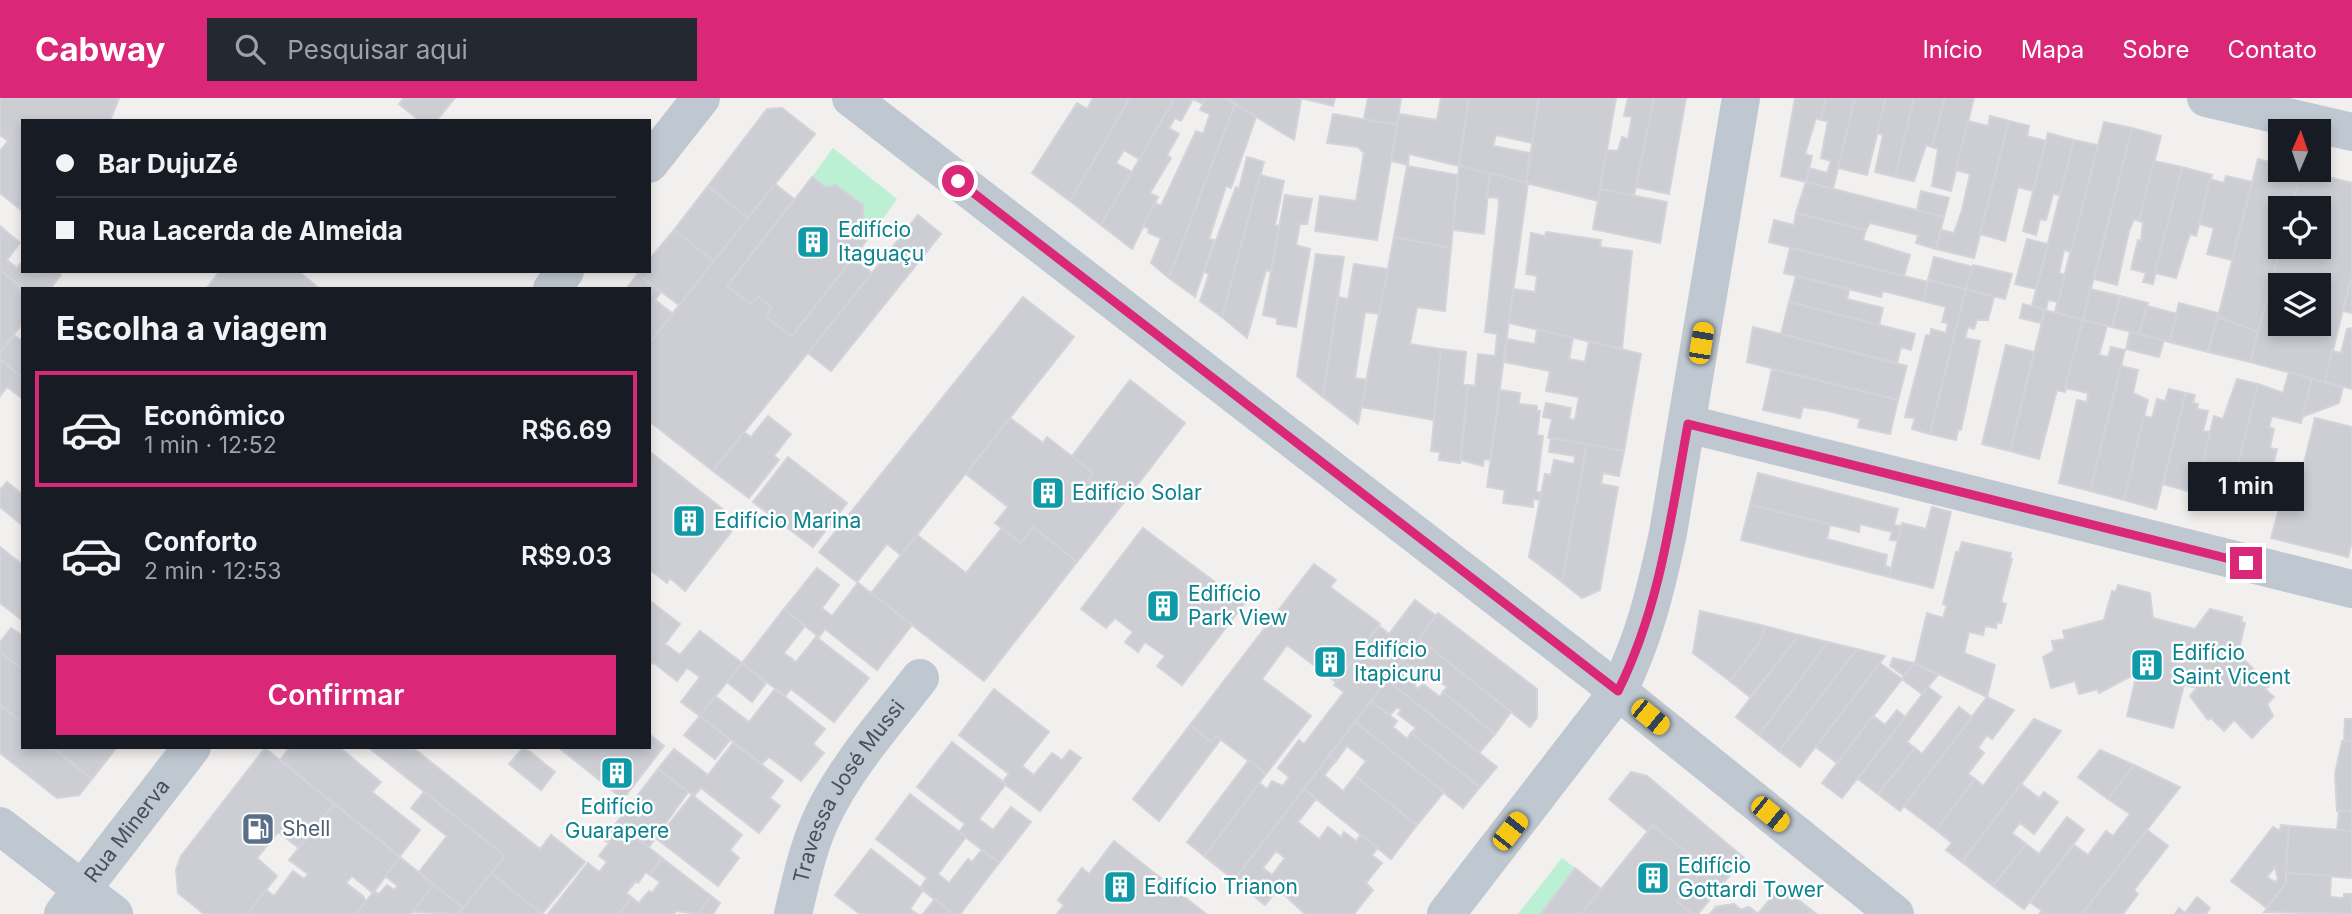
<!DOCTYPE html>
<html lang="pt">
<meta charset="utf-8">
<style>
body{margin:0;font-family:Inter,sans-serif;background:#242831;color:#f1f3f6;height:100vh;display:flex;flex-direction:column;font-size:26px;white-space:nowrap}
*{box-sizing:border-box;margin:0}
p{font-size:23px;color:#9ea1a6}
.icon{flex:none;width:38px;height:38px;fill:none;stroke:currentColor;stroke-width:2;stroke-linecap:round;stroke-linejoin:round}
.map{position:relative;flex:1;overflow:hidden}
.sheet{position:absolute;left:21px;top:189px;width:630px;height:462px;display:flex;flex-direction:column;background:#171b24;border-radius:0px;box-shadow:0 4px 10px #0003}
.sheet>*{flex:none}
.banner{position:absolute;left:21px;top:21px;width:630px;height:154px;border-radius:0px;box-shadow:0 4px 10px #0003;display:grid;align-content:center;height:154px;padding:0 35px;background:#171b24}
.needle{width:46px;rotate:2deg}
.fabs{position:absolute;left:2268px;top:21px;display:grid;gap:14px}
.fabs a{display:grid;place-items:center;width:63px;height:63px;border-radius:0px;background:#171b24;box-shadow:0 4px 10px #0003;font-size:35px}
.end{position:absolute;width:32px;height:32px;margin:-16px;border:9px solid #db2777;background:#fff;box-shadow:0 0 0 4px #fff}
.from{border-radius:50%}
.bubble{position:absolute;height:49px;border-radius:0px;background:#171b24;box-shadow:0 4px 10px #0003;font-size:23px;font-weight:600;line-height:49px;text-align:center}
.car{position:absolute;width:21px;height:42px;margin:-21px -10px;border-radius:9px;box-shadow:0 0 5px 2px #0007;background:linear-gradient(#f5c518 24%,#345 0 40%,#f5c518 0 76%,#345 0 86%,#f5c518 0)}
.banner b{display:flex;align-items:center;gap:24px;height:66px;font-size:26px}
.banner b+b{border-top:2px solid #363941}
.banner i{width:18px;height:18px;background:#f1f3f6}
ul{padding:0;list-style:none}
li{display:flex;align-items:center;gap:21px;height:116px;margin:0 14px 10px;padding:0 21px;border:4px solid transparent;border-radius:0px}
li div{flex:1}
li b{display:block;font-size:26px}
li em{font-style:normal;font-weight:600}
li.current{border-color:#db2777}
li>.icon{width:63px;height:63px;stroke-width:1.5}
h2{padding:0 35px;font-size:32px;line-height:84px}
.cta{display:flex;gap:14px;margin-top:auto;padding:14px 35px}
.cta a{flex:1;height:80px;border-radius:0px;background:#db2777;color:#fff;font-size:28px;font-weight:600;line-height:80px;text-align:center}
header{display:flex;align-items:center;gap:42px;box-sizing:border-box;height:98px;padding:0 35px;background:#db2777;color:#fff}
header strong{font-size:33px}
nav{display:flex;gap:38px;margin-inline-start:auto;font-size:24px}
.search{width:490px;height:63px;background:#242831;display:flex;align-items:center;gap:18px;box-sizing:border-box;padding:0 24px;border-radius:0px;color:#9ea1a6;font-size:26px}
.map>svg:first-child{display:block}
.green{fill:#bcf0d5}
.building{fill:#ccced4;stroke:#d3d4db;stroke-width:2;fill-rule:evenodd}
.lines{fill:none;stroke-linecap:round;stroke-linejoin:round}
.minor{stroke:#bfc8d1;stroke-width:38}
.tertiary{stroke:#bfc8d1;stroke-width:38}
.route{stroke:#db2777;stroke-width:9}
.labels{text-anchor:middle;stroke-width:5;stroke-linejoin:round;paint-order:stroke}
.culture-label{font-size:21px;fill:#0d838f;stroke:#fff;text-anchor:start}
.street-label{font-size:21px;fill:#47515d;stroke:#fff}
.service-label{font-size:21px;fill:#4e5e75;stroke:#fff;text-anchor:start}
</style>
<header>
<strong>Cabway</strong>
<div class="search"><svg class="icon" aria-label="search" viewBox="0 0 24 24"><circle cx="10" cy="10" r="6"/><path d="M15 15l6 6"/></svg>Pesquisar aqui</div>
<nav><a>Início</a><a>Mapa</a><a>Sobre</a><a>Contato</a></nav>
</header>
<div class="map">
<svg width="2352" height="816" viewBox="0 0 2352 816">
<rect width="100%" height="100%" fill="#f2efef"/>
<g class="green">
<path d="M833,50L897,101L877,129L863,119V107L837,87L826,89L812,79Z"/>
<path d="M1562,760L1575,770L1541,816H1518Z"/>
</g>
<g class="building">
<path d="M0,0H119L110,23H23L21,112L0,95V53L8,43L0,37Z"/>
<path d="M404,0H455L436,23H420L399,6Z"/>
<path d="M1093,0H1130L1070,103L1032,75L1077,5L1087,11Z"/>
<path d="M1130,0H1175L1139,61L1124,52L1116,65L1132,74L1101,127L1070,103Z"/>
<path d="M1175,0H1206L1203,6L1193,1L1181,23L1175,20L1169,30L1179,36L1167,57L1171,60L1150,95L1158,99L1132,151L1101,127Z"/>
<path d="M1206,0H1225L1235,6L1169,180L1151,165L1161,140L1148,135L1149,131L1143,128L1155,105L1161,108L1196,33L1203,36L1210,16L1200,12Z"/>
<path d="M1225,0H1298L1301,2L1294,42Z"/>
<path d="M1301,0H1335L1333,8Z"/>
<path d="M1368,0H1401L1397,27L1364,21Z"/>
<path d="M1441,0H1469L1459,68L1409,56L1408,67L1391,63L1399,16L1437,22Z"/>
<path d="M1469,0H1539L1532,45L1496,37L1493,48L1530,55L1526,85L1459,68Z"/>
<path d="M1539,0H1616L1598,103L1526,85Z"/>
<path d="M1628,0H1654L1634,98L1600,91L1607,52L1618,53L1622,39L1628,41L1632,19L1624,18Z"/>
<path d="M1654,0H1686L1669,96L1636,89Z"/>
<path d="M1795,0H1826L1821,22L1816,20L1805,56L1812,58L1806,84L1781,78Z"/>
<path d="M1826,0H1855L1833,91L1806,84L1809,70L1827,75L1831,63L1821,60L1828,23L1821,22Z"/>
<path d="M1855,0H1886L1867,77L1838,70Z"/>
<path d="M1886,0H1914L1895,79L1875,74L1883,37L1877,35Z"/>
<path d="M1914,0H1945L1932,49L1926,47L1914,83L1895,79Z"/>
<path d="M1945,0H1974L1951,93L1932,88L1938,51L1932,49Z"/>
<path d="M1235,6L1256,19L1231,90L1226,88L1209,141L1214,142L1195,199L1169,180Z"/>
<path d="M782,10L815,36L748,120L708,88L767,11Z"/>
<path d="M1333,16L1397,27L1377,142L1315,133L1320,98L1356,103L1364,55L1358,49L1327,45Z"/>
<path d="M1990,18L2009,23L1974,160L1936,151L1941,132L1954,135L1962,112L1970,76L1956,72L1968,23L1988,28Z"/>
<path d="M2009,23L2029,28L2027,38L2046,43L2033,93L2018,89L2005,143L1980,136Z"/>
<path d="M2104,24L2132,30L2083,222L2055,214Z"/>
<path d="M2132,30L2161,38L2139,123L2134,121L2129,133L2117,187L2094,181Z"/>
<path d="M2048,35L2074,42L2060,97L2053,96L2046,122L2040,121L2036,137L2023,133Z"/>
<path d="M2074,42L2098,47L2071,154L2064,152L2059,175L2065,177L2058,204L2048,202L2046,212L2032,208Z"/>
<path d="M1247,59L1264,64L1222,219L1200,203L1209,176L1204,174L1236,89L1239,91Z"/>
<path d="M2258,61L2280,67V72H2302L2291,110H2280L2281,149L2258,234L2218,219Z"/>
<path d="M2154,63L2182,69L2153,186L2143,184L2146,175L2131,171L2138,142L2141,143L2143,124L2139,123Z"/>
<path d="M1407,68L1458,77L1451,150L1394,139Z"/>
<path d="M1459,68L1490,75L1484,136L1453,132Z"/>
<path d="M2182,69L2212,77L2196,138L2190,136L2176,180L2155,175Z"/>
<path d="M2302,72L2352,85V176L2325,284L2250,264L2281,149H2319V110H2291ZM2280,187H2319V226H2280Z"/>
<path d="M1490,75L1528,85L1490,362L1484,361L1483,368L1461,362L1468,287L1475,288L1478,256L1495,258L1497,236L1485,234L1499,106L1498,100L1487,99Z"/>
<path d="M1260,77L1284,83L1275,127L1279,128L1271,174L1266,172L1247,240L1222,219Z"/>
<path d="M2226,78L2252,84L2232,162L2207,156L2214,130L2199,126L2210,81L2224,85Z"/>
<path d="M812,79L826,89L836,87L863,107V119L877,129L792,238L766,219L771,209L759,199L750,206L727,188Z"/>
<path d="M1806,84L1944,119L1936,151L1916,145L1918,137L1870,125L1866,132L1796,115Z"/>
<path d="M775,86L794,101L727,188L750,206L759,199L771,209L766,219L792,238L853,160L872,175L713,373L649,323V245Z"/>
<path d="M708,88L748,120L714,163L674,132Z"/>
<path d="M1600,91L1667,104L1660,145L1593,131Z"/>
<path d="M1921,93L1949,100L1944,119L1917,112Z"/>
<path d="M1285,97L1312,101L1307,126H1300L1296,147L1310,151L1296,229L1277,226V220L1263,217Z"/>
<path d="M1796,115L1866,132L1863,142L1910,157L1904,178L1769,144L1774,122L1794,127Z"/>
<path d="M918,117L941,136L831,273L808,255Z"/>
<path d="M0,128L20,145L7,162L17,170L20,166L23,173L33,176L56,173L61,177L50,191H24L0,172Z"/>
<path d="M674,132L714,163L679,207L638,176L649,173V162Z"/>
<path d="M1546,134L1601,142L1600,149L1632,153L1622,251L1509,225L1513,191L1535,194L1537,178L1526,176L1531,135L1545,138Z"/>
<path d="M1394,139L1451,150L1445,213L1417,209L1410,246L1441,251L1434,322L1361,309Z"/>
<path d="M2027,141L2048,146L2036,191L2015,186Z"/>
<path d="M1790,150L1928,184L1923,203L1883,193L1881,199L1784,175Z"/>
<path d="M1316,156L1344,159L1323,299L1297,278Z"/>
<path d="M1934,159L1973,169L1966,191L1928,182Z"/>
<path d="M1354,166L1388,171L1379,216L1365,214L1355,280L1367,282L1358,326L1323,299L1338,199L1348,201Z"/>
<path d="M1973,167L2012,176L2005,201L1966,191Z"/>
<path d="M0,172L24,191L23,225L0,254Z"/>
<path d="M220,173H298L320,191H206Z"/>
<path d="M638,176L661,194L655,202L673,216L649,245V191H626Z"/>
<path d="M2352,176V215L2343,213Z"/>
<path d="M1796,178L1849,192L1847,201L1883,210L1879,227L1789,204Z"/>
<path d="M1928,182L1966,191L1930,336L1912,331L1915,320L1905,319L1926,237L1930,238L1931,231L1946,235L1948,225L1942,224L1946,209L1923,203Z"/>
<path d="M1966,191L1994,199L1988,222H1977L1974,231L1968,229L1965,240L1980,243L1961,332L1958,331L1956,342L1930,336Z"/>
<path d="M2090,191L2120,198L2112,229L2083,222Z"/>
<path d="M2120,198L2148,205L2139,236L2112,229Z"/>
<path d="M1023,199L1074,239L901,457L887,446L857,484L819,454Z"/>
<path d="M1789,204L1915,236L1911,252L1901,249L1897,265L1781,236Z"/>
<path d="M2179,205L2218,215L2208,254L2169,244Z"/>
<path d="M2023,206L2045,212L2041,225L2020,220Z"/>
<path d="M2147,208L2177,216L2169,244L2139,236Z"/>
<path d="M2045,212L2083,222L2065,294L2057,292L2039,361L2010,353Z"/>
<path d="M2218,219L2258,234L2250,264L2208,254Z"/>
<path d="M2083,222L2107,228L2099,257L2108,259L2111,249L2125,252L2090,393L2059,385L2077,302L2087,304L2088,295L2065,290Z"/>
<path d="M1753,229L1907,268L1898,302L1747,264Z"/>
<path d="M2352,230V291L2325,284L2332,253L2341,255L2347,231Z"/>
<path d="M1537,231L1573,240L1569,261L1585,264L1589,243L1641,256L1624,353L1548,340L1552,321L1543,319L1546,305L1571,310L1569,321L1575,322L1579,299L1546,293L1550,273L1504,264L1507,241L1535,246Z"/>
<path d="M2130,234L2164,242L2159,259L2126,251Z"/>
<path d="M14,237L23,244V280L0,261V254Z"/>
<path d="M2006,247L2034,254L2010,353L1982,346Z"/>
<path d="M1441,251L1466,254L1463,287H1468L1460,365L1439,362L1440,354L1431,353Z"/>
<path d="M0,261L23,280V301L7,289L0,298Z"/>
<path d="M2121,268L2138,272L2133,295L2148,302L2124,402L2090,393Z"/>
<path d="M1772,271L1898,302L1890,336L1858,329L1860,321L1829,313L1803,309L1800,320L1763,312Z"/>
<path d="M2289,274L2312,281L2301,325L2272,318L2269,329L2274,331L2270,350L2277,351L2262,412L2229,403L2258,286L2283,295Z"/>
<path d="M2237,281L2258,286L2229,403L2195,395L2214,318L2223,321Z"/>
<path d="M2312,281L2343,289L2339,305L2302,319Z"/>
<path d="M1130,282L1185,325L1121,408L1088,382L1093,375L1072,358Z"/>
<path d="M2169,291L2186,295L2156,411L2124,402L2144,318L2152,320L2157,301L2165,303Z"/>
<path d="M1500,292L1520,295L1519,306L1537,308V313H1540L1537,337L1543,338L1536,394H1541L1540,402L1533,401V409L1503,405L1505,392L1487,389Z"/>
<path d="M2186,295L2195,297L2193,305L2198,306L2197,311L2208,313L2203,333L2210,334L2195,395L2163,386Z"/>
<path d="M768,318L791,336L774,358L779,362L749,400L713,373L744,334L751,339Z"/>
<path d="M1010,320L1043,345L1047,339L1093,375L1088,382L1121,408L1077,464L1033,429L1021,445L995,425L1008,409L966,376Z"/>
<path d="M2315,320L2352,329V444L2348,459L2271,440L2288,377L2300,381Z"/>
<path d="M1551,340L1587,346L1562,484L1529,459L1545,376L1551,377L1554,362L1574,366L1575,358L1549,354Z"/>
<path d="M1587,346L1624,353L1619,378L1603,375L1601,386L1618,389L1600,492L1582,500L1562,484Z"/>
<path d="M649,353L725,413L720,417L735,429L685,493L670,480L667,485L649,471Z"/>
<path d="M788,359L847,405L813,449L753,404Z"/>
<path d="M1758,375L1898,411L1894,427L1901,428L1898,443L1890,442L1892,434L1860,426L1859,434L1750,407Z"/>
<path d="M7,384L23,397V428L0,409V392Z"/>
<path d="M1750,407L1830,426L1827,441L1887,457L1885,468L1891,470L1889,479L1741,442Z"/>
<path d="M1932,409L1951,414L1933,490L1889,479L1902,425L1926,431Z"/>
<path d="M1033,429L1077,464L984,583L871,495L917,437L966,475L1002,430L1021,445Z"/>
<path d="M1143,430L1244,506L1182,587L1157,568L1165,558L1145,544L1138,554L1125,544L1133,534L1115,520L1106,530L1081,511Z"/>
<path d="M1962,444L2011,455L2010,461H2012L2001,504L2006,506L2001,525L1997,524L1996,530L1985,528L1983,537L1969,534L1964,555L1995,567L1987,599L1915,565L1927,515L1943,520L1947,507L1943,506L1956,454H1959Z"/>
<path d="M0,449L23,467V523L0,505Z"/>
<path d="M1314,466L1336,482L1330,489L1380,526L1336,584L1287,547L1262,581L1311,618L1266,676L1216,638L1211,644L1190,627Z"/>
<path d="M817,470L839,487L822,510L832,518L858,485L912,527L877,572L825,531L819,539L784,511Z"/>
<path d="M2118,487L2150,495L2153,520L2195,531L2210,511L2242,519L2241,524L2245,525L2238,556L2270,587L2265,591L2274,599L2267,606L2273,618L2252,640L2234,622L2224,633L2211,620L2208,622L2190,598L2197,590L2184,587L2173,630L2127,618L2137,575L2099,595L2098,591L2079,596L2075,583L2051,590L2043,559L2054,553L2052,543L2065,541L2063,533L2104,522L2112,493L2116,494Z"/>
<path d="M649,502L680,526L665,546L680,557L700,533L742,565L700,618L681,604L700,579L687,570L677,583L654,565L649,566Z"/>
<path d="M1415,502L1436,518L1234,782L1204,758L1259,685L1267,691L1272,683L1283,688L1289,679L1278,670L1299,642L1304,646L1344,594L1334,587L1379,528L1389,536Z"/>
<path d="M784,511L805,528L784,555L796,564L816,539L869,580L834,624L791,591L785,598L742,565Z"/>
<path d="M1700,513L1765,528L1760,544L1730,583L1693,555Z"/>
<path d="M1438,515L1537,591V620L1530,629L1419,541Z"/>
<path d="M1765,528L1799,537L1750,599L1730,583L1760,544Z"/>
<path d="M11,530L23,538V572L0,554V544Z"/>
<path d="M1799,537L1828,544L1759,637L1736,619Z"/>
<path d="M1419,541L1511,614L1495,636L1443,594L1447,589L1431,576L1427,582L1402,562Z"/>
<path d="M1828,544L1857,551L1779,653L1759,637Z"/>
<path d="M1857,551L1885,558L1800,669L1779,653Z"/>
<path d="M0,554L23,572V625L0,607Z"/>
<path d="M1893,560L1914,565L1904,578L1890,568Z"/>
<path d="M1402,562L1421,577L1414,587L1418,591L1423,586L1440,599L1443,594L1495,636L1479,655L1387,582Z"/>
<path d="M742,565L766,585L752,604L727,584Z"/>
<path d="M1880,565L1902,581L1837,665L1816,649Z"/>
<path d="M1914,565L1938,577L1922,596L1902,581Z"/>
<path d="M1387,582L1497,669L1480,689L1411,635L1416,630L1398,616L1401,612L1397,609L1390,617L1371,603Z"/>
<path d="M1928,589L1941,599L1907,644L1915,650L1878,696L1858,681Z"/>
<path d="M775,591L825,631L813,646L824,655L801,683L769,659L762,666L700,618L715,598L749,624Z"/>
<path d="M994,591L1049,634L1022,668L1034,677L1052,655L1062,662L1070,652L1081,660L1040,713L1002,684L1009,676L959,637Z"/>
<path d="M1987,599L2014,612L1992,641L1987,637L1978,650L1984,655L1968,676L1975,681L1936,732L1904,708Z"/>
<path d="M1371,603L1397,623L1393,629L1407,641L1411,635L1480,689L1463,710L1355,624Z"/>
<path d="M0,607L23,625V649H52L92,681L79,697L57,700L0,655Z"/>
<path d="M1959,609L1972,619L1900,713L1878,696L1915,650L1922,656Z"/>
<path d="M1897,612L1905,619L1842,700L1822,685L1873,618L1885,627Z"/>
<path d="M700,618L730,642L715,661L684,637Z"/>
<path d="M2034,621L2061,633L1962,764L1946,752L1952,745L1936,732L1975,681L1983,688Z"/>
<path d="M2345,621H2352V643H2344Z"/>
<path d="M1355,624L1444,694L1417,727L1355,678L1366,663L1347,648L1336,663L1329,658Z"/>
<path d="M1190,627L1211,644L1216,638L1221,641L1159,723L1133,701Z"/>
<path d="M649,636L664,648L623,701L558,649H649Z"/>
<path d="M2342,643H2352V713H2337L2335,676Z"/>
<path d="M952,644L1006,686L979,721L993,732L1011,709L1031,724L999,765L959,734L965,726L917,689Z"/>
<path d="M733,645L783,683L770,700L780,708L759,735L701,690L694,698L658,671L674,651L708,677Z"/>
<path d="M52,649H117L92,681Z"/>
<path d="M290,649H339L381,684L372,694L420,732L400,758L280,662Z"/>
<path d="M368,649H412L540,751L551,737L585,764L542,816L491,775L505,758Z"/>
<path d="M524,649L555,674L541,692L509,666Z"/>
<path d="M265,650L334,706L299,750L278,734L257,760L277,778L247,816H204L178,795L176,772L181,758Z"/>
<path d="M2100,652L2134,667L2108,701L2078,679Z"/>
<path d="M1329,658L1336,663L1324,677L1343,693L1355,678L1417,727L1391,761L1304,691Z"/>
<path d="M1249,662L1266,676L1204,758L1187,744Z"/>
<path d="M2134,667L2180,689L2082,816H2039L2042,813L2030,804L2074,747L2088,757L2106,733L2113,738L2130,716L2108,701Z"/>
<path d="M658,671L688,694L649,749L617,724Z"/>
<path d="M1631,674L1647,678L1744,760L1698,816H1693L1677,804L1705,769L1653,727L1647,733L1609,701Z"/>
<path d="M2021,686L2039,700L2044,694L2058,704L2034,736L2020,725L2012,735L2026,746L1993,788L1962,764Z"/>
<path d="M1304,691L1316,701L1298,724L1319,741L1328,729L1341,739L1344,734L1356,743L1361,737L1378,750L1372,757L1382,765L1366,785L1373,792L1354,816H1305L1278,791L1265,807L1234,782ZM1276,753L1285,760L1272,777L1263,770Z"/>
<path d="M424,694L505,758L463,810L419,774L447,738L411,710Z"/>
<path d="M910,696L966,739L938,776L949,785L968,761L972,764L982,752L999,765L960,816H953L920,790L927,780L876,741Z"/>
<path d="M692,697L742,737L730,752L739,760L718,788L657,741Z"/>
<path d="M334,706L400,759L373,795L352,778L346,785L363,798L366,804L356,816H247L266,792L274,798L293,773L304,781L308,776L289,762Z"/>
<path d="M2339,713H2352V733L2337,732Z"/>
<path d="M2067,719L2084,732L2024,811L1993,788L2026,746L2039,756Z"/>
<path d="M617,724L662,760L650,777L646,774L638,785L636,783L626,795L631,799L619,816H548L588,765L599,774L607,764L599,758L609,745L603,741Z"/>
<path d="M1653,727L1705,769L1677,804L1693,816H1581Z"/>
<path d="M2281,727L2289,728L2286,785L2267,810L2231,783L2273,729L2280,733ZM2275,769L2278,781L2275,784L2267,779Z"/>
<path d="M2289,728L2352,733V780L2286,775Z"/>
<path d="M2147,732L2168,748L2134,792L2138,796L2123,816H2082Z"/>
<path d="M1114,743L1206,816H1057L1064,807L1058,802L1082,770L1089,776Z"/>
<path d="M871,751L923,792L910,811L917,816H860L835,797Z"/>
<path d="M400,759L434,787L411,816H356L374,793L379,796L387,787L394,792L398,788L385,778Z"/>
<path d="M662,760L711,798L698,816L676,813L674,816H619L631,799L639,805L649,793L652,795L660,784L650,777Z"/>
<path d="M1575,770L1601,791L1581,816H1541Z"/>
<path d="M491,775L542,816H458Z"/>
<path d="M2286,775L2331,778L2330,799L2344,800V796H2352V816L2264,814L2286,785Z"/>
<path d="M434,787L463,810L458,816L412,814Z"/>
<path d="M1781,788L1816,816H1758Z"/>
<path d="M1781,788L1816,816H1758Z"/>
<path d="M711,798L720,805L713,816H698Z"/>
<path d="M2197,799L2210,810L2206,816H2175L2179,810L2185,815Z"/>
<path d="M935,801L953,816H923Z"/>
<path d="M1734,806L1741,812L1749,809L1758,816H1710L1716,809Z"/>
<path d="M1734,806L1741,812L1749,809L1758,816H1710L1716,809Z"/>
</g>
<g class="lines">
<g class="minor">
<path d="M649,66L701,0"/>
<path d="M552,191L565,173"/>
<path d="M1688,326L2352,491"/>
<path d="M0,728L114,816"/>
<path id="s1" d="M63,816L192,649"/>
<path id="s2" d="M793,816C801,783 808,748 823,717C847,667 886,624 920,580"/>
<path d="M1446,816L1618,593C1644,542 1656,491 1668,435L1741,0"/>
</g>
<g class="tertiary">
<path d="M851,0L1618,593L1895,816"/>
<path d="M2206,0L2352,34"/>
</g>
</g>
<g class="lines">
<path class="route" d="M958,83L1618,593C1660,509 1671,418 1688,326L2246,465"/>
</g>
<defs>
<symbol id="building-square" viewBox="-11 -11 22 22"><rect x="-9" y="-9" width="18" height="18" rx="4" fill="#0f9aa8" stroke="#fff"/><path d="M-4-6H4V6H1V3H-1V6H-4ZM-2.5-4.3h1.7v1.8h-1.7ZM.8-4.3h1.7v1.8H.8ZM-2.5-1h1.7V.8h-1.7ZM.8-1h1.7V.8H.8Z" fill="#fff"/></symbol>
<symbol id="fuel-square" viewBox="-11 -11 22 22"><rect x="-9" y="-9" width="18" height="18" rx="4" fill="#5c6f8a" stroke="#fff"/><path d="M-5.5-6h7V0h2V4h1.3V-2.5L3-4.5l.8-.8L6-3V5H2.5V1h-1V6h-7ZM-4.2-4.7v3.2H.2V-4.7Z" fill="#fff"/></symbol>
</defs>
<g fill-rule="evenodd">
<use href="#building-square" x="794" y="125" width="38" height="38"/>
<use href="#building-square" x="1029" y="376" width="38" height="38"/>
<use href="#building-square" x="670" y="404" width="38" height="38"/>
<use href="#building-square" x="1144" y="489" width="38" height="38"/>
<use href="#building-square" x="1311" y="545" width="38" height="38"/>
<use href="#building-square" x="2128" y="548" width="38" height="38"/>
<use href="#building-square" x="598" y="656" width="38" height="38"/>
<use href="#fuel-square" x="239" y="712" width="38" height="38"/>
<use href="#building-square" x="1634" y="761" width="38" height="38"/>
<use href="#building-square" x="1101" y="770" width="38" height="38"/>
</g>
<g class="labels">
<g class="culture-label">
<text x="838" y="139">Edifício<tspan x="838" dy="24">Itaguaçu</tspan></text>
<text x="1072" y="402">Edifício Solar</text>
<text x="714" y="430">Edifício Marina</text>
<text x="1188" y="503">Edifício<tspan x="1188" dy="24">Park View</tspan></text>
<text x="1354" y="559">Edifício<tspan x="1354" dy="24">Itapicuru</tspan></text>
<text x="2172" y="562">Edifício<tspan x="2172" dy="24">Saint Vicent</tspan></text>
<text x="617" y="716" text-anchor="middle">Edifício<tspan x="617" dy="24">Guarapere</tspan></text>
<text x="1678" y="775">Edifício<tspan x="1678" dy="24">Gottardi Tower</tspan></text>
<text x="1144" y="796">Edifício Trianon</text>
</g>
<g class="street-label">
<text dy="7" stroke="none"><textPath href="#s2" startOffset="136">Travessa José Mussi</textPath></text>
<text dy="7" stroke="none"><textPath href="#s1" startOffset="105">Rua Minerva</textPath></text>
</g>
<g class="service-label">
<text x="282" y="738">Shell</text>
</g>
</g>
</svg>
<div class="fabs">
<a><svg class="needle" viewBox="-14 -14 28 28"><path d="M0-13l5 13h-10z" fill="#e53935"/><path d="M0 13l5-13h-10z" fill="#9ea1a6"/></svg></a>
<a><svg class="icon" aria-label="locate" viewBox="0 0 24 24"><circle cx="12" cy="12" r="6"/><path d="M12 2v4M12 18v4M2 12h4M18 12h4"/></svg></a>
<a><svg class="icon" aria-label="layers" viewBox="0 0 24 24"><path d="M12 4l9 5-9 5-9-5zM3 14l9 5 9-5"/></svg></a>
</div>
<i class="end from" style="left:958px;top:83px"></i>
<i class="end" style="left:2246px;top:465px"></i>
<div class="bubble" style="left:2188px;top:364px;width:116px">1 min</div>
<i class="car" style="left:1701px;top:245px;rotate:9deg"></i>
<i class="car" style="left:1650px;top:619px;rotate:129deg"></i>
<i class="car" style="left:1770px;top:716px;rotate:129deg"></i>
<i class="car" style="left:1510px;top:733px;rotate:38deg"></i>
<div class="banner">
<b><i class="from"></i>Bar DujuZé</b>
<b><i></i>Rua Lacerda de Almeida</b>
</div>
<section class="sheet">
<h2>Escolha a viagem</h2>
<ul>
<li class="current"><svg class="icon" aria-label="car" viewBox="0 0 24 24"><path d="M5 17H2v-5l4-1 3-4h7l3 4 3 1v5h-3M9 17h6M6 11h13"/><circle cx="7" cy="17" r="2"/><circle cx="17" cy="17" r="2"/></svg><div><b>Econômico</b><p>1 min · 12:52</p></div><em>R$6.69</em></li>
<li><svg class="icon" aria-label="car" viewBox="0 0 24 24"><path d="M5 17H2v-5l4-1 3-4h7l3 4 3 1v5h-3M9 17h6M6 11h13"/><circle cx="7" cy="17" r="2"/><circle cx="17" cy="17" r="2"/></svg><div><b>Conforto</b><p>2 min · 12:53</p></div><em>R$9.03</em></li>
</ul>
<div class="cta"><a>Confirmar</a></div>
</section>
</div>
